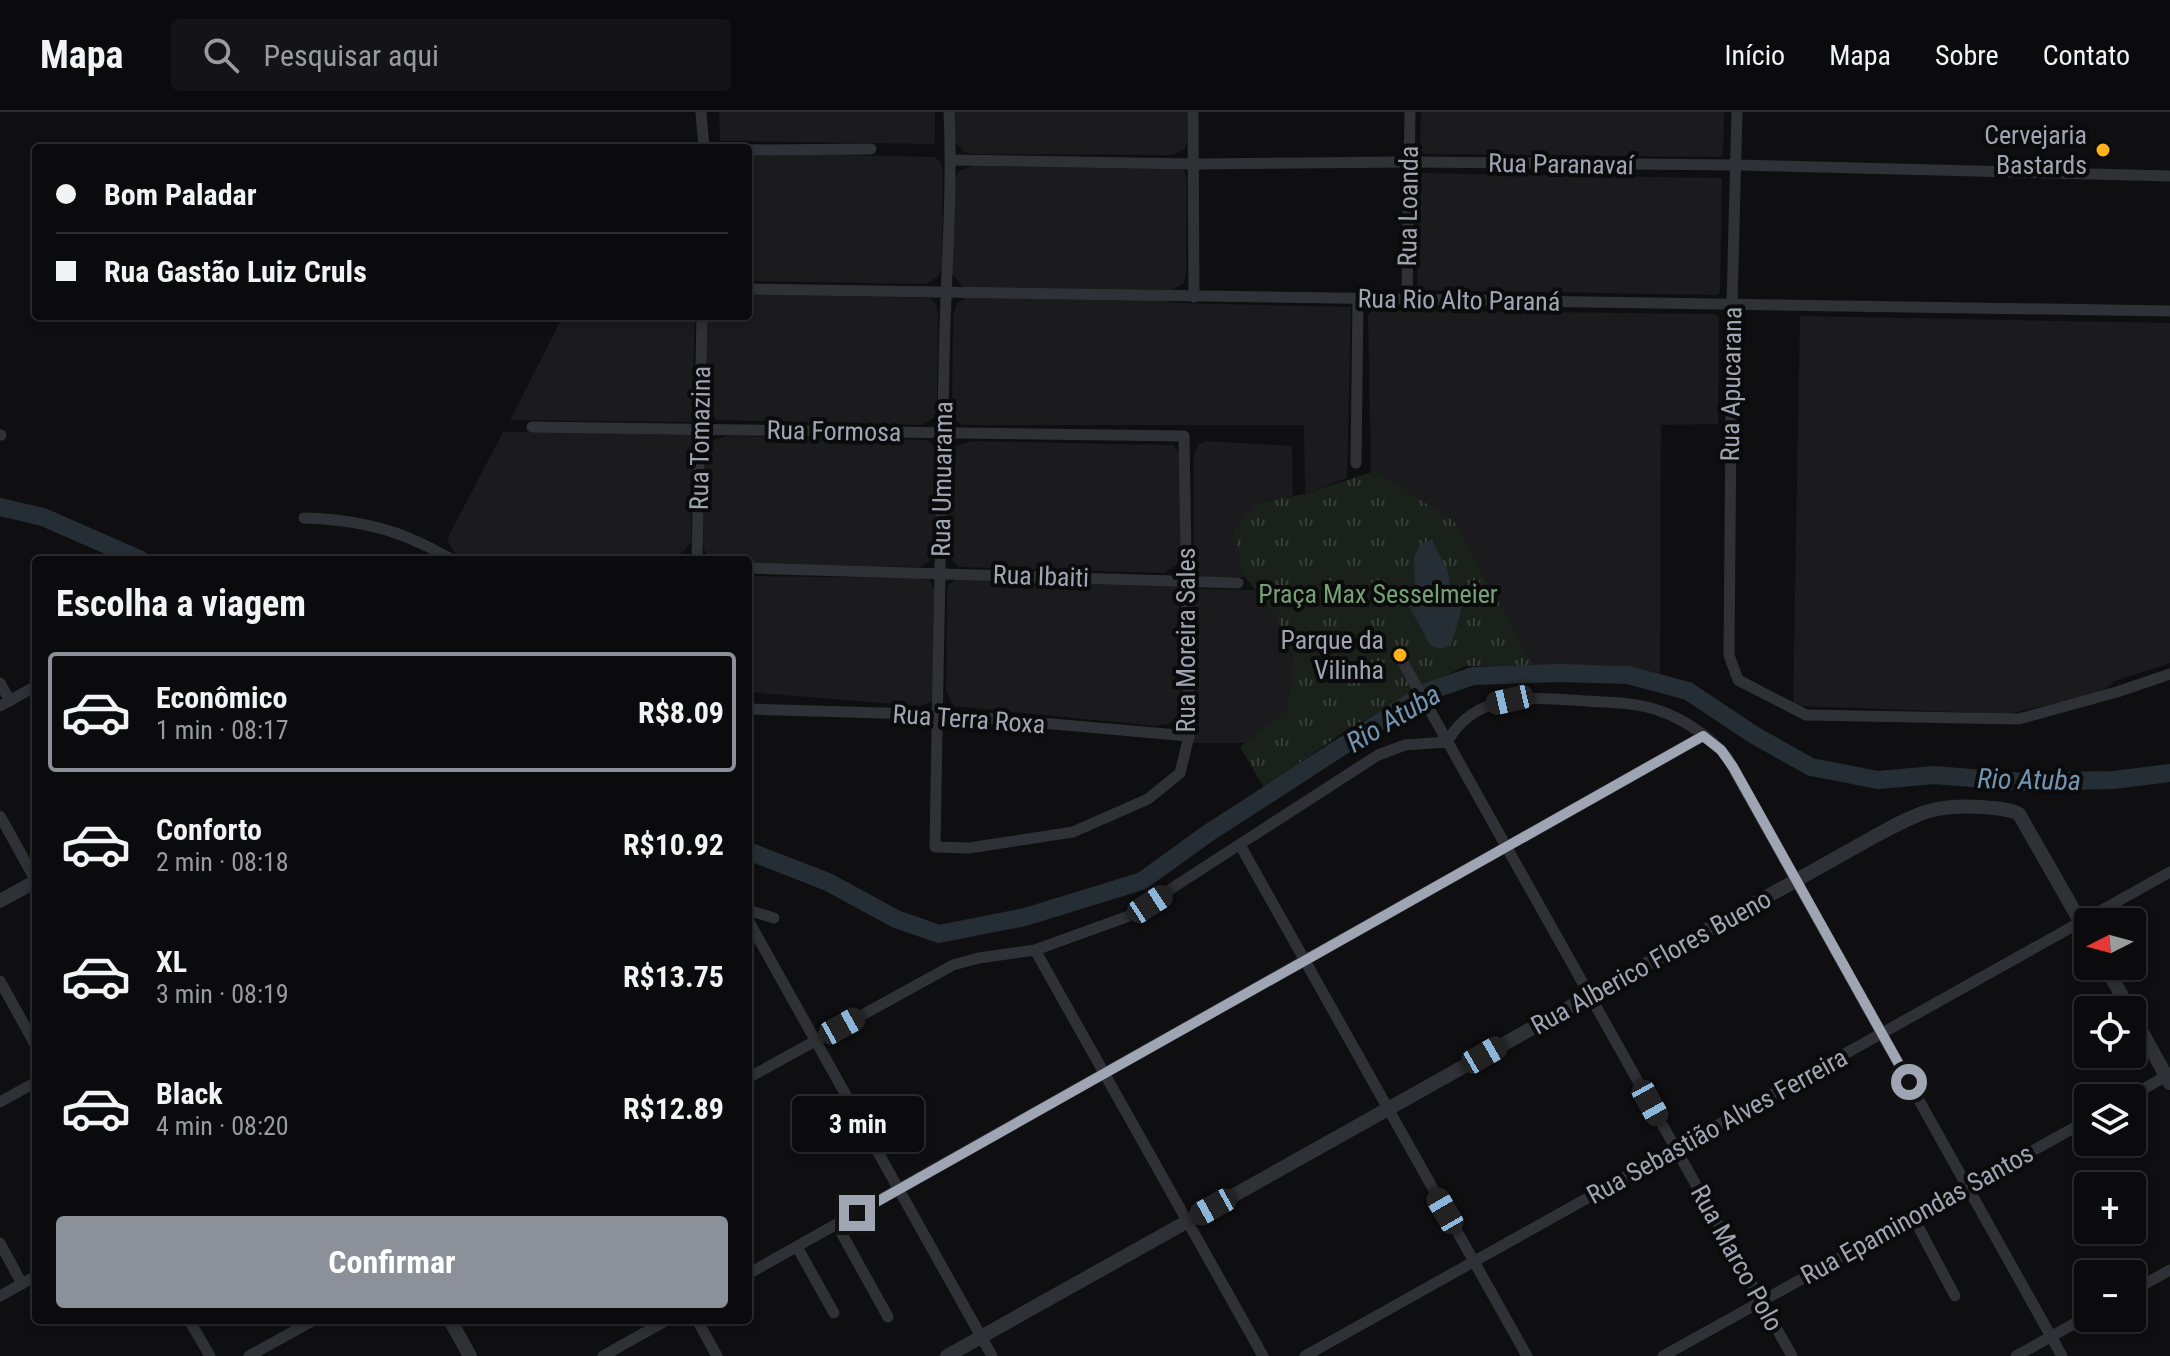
<!DOCTYPE html>
<html lang="pt">
<meta charset="utf-8">
<style>
body{margin:0;font-family:"Roboto Condensed",sans-serif;background:#141416;color:#f1f3f6;height:100vh;display:flex;flex-direction:column;font-size:30px;white-space:nowrap}
*{box-sizing:border-box;margin:0}
p{font-size:26px;color:#9a9b9d}
.icon{flex:none;width:44px;height:44px;fill:none;stroke:currentColor;stroke-width:2;stroke-linecap:round;stroke-linejoin:round}
.map{position:relative;flex:1;overflow:hidden}
.drawer{position:absolute;left:32px;top:444px;width:720px;height:768px;display:flex;flex-direction:column;background:#0b0b0d;border-radius:8px;box-shadow:0 4px 12px #0003,0 0 0 2px #2b2b2e}
.drawer>*{flex:none}
.hud{position:absolute;left:32px;top:32px;width:720px;height:176px;border-radius:8px;box-shadow:0 4px 12px #0003,0 0 0 2px #2b2b2e;display:grid;align-content:center;height:176px;padding:0 24px;background:#0b0b0d}
.needle{width:52px;rotate:264deg}
.fabs{position:absolute;left:2074px;top:796px;display:grid;gap:16px}
.fabs a{display:grid;place-items:center;width:72px;height:72px;border-radius:8px;background:#0b0b0d;box-shadow:0 4px 12px #0003,0 0 0 2px #2b2b2e;font-size:40px}
.end{position:absolute;width:36px;height:36px;margin:-18px;border:10px solid #9fa5b3;background:#111;box-shadow:0 0 0 4px #111}
.from{border-radius:50%}
.bubble{position:absolute;height:56px;border-radius:8px;background:#0b0b0d;box-shadow:0 4px 12px #0003,0 0 0 2px #2b2b2e;font-size:26px;font-weight:700;line-height:56px;text-align:center}
.car{position:absolute;width:24px;height:48px;margin:-24px -12px;border-radius:10px;box-shadow:0 0 6px 2px #0007;background:linear-gradient(#222 24%,#8ab4d8 0 40%,#222 0 76%,#8ab4d8 0 86%,#222 0)}
.hud b{display:flex;align-items:center;gap:28px;height:76px;font-size:30px}
.hud b+b{border-top:2px solid #2b2b2e}
.hud i{width:20px;height:20px;background:#f1f3f6}
ul{padding:0;list-style:none}
li{display:flex;align-items:center;gap:24px;height:120px;margin:0 16px 12px;padding:0 8px;border:4px solid transparent;border-radius:8px}
li div{flex:1}
li b{display:block;font-size:30px}
li em{font-style:normal;font-weight:700}
li.selected{border-color:#8c9099}
li>.icon{width:72px;height:72px;stroke-width:1.5}
h2{padding:0 24px;font-size:36px;line-height:96px}
.cta{display:flex;gap:16px;margin-top:auto;padding:16px 24px}
.cta a{flex:1;height:92px;border-radius:8px;background:#8c9099;color:#fff;font-size:32px;font-weight:700;line-height:92px;text-align:center}
header{display:flex;align-items:center;gap:48px;box-sizing:border-box;height:112px;padding:0 40px;background:#0b0b0d;border-bottom:2px solid #2b2b2e}
header strong{font-size:38px}
nav{display:flex;gap:44px;margin-inline-start:auto;font-size:28px}
.search{width:560px;height:72px;background:#141416;display:flex;align-items:center;gap:20px;box-sizing:border-box;padding:0 28px;border-radius:8px;color:#9a9b9d;font-size:30px}
.map>svg:first-child{display:block}
.built{fill:#1b1b1e}
.park{fill:url(#park-tufts)}
.water{fill:#252e35}
.lines{fill:none;stroke-linecap:round;stroke-linejoin:round}
.river{stroke:#252e35;stroke-width:18}
.minor{stroke:#303136;stroke-width:11}
.tertiary{stroke:#303136;stroke-width:14}
.route{stroke:#9fa5b3;stroke-width:10}
.poi-dot{fill:#ffb219;stroke:#0b0b0c;stroke-width:3}
.labels{text-anchor:middle;stroke-width:8;stroke-linejoin:round;paint-order:stroke}
.poi-label{font-size:26px;fill:#9fa5b3;stroke:#0b0b0c;text-anchor:end}
.street-label{font-size:26px;fill:#9fa5b3;stroke:#0b0b0c}
.park-label{font-size:26px;fill:#74a077;stroke:#0b0b0c}
.water-label{font-size:28px;font-style:italic;fill:#7294b3;stroke:#0b0b0c}
</style>
<header>
<strong>Mapa</strong>
<div class="search"><svg class="icon" aria-label="search" viewBox="0 0 24 24"><circle cx="10" cy="10" r="6"/><path d="M15 15l6 6"/></svg>Pesquisar aqui</div>
<nav><a>Início</a><a>Mapa</a><a>Sobre</a><a>Contato</a></nav>
</header>
<div class="map">
<svg width="2170" height="1244" viewBox="0 0 2170 1244">
<defs>
<pattern id="park-tufts" width="24" height="20" patternUnits="userSpaceOnUse" patternTransform="scale(2)"><rect width="24" height="20" fill="#1a211a"/><path d="M3 7l-1-3M5 7V3M7 7l1-3M15 17l-1-3M17 17v-4M19 17l1-3" fill="none" stroke="#383e39"/></pattern>
</defs>
<rect width="100%" height="100%" fill="#0f0f11"/>
<g class="built">
<path d="M719,0H935V32L720,29Z"/>
<path d="M953,0H1187V27L1185,37L1173,43L972,42L964,40L955,30Z"/>
<path d="M1421,0H1724L1723,43L1720,45L1423,42L1420,38Z"/>
<path d="M748,41L935,45L941,51L943,59L942,153L939,164L926,172L748,169Z"/>
<path d="M972,54L1179,57L1184,59L1187,68L1186,162L1184,171L1172,178L972,177L963,175L952,161L955,66L959,59Z"/>
<path d="M1419,61L1722,66L1720,180L1717,183L1417,178Z"/>
<path d="M748,182L930,186L936,192L938,204L937,298L935,305L922,313L717,308L707,298L704,289L706,204H748Z"/>
<path d="M966,186L1152,187L1177,191L1351,195L1347,366L1305,382L1304,313H962L954,307L952,299L953,204L957,191Z"/>
<path d="M1373,198L1715,202L1719,205L1718,312L1661,313L1660,563L1610,553L1534,554L1455,410L1371,360L1368,203Z"/>
<path d="M563,204H695L692,310L510,308Z"/>
<path d="M1800,204L2170,211V551L2115,569L2102,580L2008,602L1802,594L1793,590Z"/>
<path d="M503,320L693,321L691,431L675,448L455,442L447,427Z"/>
<path d="M727,324L928,328L934,334L936,342V436L933,447L920,455L748,452V448H713L705,440L703,431L705,344L710,329Z"/>
<path d="M972,329L1173,333L1178,339L1181,347L1180,442L1177,452L1164,461L959,455L949,445L947,437L949,350L954,334Z"/>
<path d="M1205,329L1292,334L1293,384L1257,391L1245,465H1203L1194,460V343L1198,333Z"/>
<path d="M748,464L918,466L929,468L936,479L933,583L931,590L920,594L748,580Z"/>
<path d="M957,467L1177,475L1179,484L1181,593L1179,602L1169,612L1155,614L953,594L946,578L947,483L948,473Z"/>
<path d="M1200,477L1256,478L1275,503L1293,546L1288,597L1245,631H1193L1192,484L1195,479Z"/>
</g>
<path class="park" d="M1375,359L1455,410L1534,554H1465L1414,579L1341,622L1264,676L1240,635L1288,597L1293,546L1275,503L1242,461L1234,418L1257,391L1305,382Z"/>
<path class="water" d="M1432,429L1448,459L1450,475H1462L1461,500L1451,533L1442,537L1431,534L1410,496L1408,487L1415,477L1414,445L1420,432Z"/>
<g class="lines">
<g class="river">
<path d="M0,395L43,405L141,448"/>
<path d="M748,739L828,770L896,807L939,822L1025,805L1142,769L1207,722L1426,580L1473,564L1560,561L1628,563L1688,579L1754,623L1811,655L1878,668L1934,663L2022,670L2113,668L2170,661"/>
</g>
<g class="minor">
<path d="M1193,0L1194,185"/>
<path d="M1737,0L1732,191L1729,543L1738,568L1806,603L2019,607L2117,580L2170,562"/>
<path d="M701,1L704,36"/>
<path d="M748,38L871,37"/>
<path d="M951,48L1194,52L1409,50L1736,53L2170,64"/>
<path d="M748,177L2170,199"/>
<path d="M1407,187L1410,0"/>
<path d="M532,315C750,317 967,321 1184,324L1189,624L1180,661L1148,687L1073,720L969,736L935,735C938,575 940,415 944,255C945,170 953,85 949,0"/>
<path d="M0,323H1"/>
<path d="M1356,351L1358,186"/>
<path d="M304,406C342,407 385,414 420,431C432,436 442,443 454,448"/>
<path d="M697,448L702,204"/>
<path d="M748,456L1238,471"/>
<path d="M1400,545L1792,1244"/>
<path d="M0,571L10,589"/>
<path d="M0,594L36,574"/>
<path d="M748,597L950,603L1189,624"/>
<path d="M0,704L36,769"/>
<path d="M1240,733L1527,1244"/>
<path d="M748,798L774,806"/>
<path d="M748,808L992,1244"/>
<path d="M1035,838L1263,1244"/>
<path d="M0,869L36,934"/>
<path d="M748,966L953,853L979,846L1035,838L1129,804L1378,643L1405,633L1447,630C1477,577 1534,586 1587,589C1611,591 1637,590 1660,599C1684,607 1711,626 1727,645L2062,1244"/>
<path d="M2127,986L2170,962"/>
<path d="M0,990L36,970"/>
<path d="M1913,1105L1955,1184"/>
<path d="M837,1113L888,1205"/>
<path d="M0,1131L22,1172"/>
<path d="M797,1135L834,1201"/>
<path d="M748,1162L1703,624"/>
<path d="M2132,1179L2170,1158"/>
<path d="M0,1184L36,1164"/>
<path d="M189,1208L210,1244"/>
<path d="M697,1208L717,1244"/>
<path d="M249,1244L314,1208"/>
<path d="M603,1244L667,1208"/>
<path d="M1305,1244L2170,760"/>
<path d="M1663,1244L2088,1008"/>
<path d="M2016,1244L2088,1204"/>
</g>
<g class="tertiary">
<path d="M0,789L36,769"/>
<path d="M2105,854L2130,898"/>
<path d="M2132,902L2170,971"/>
<path d="M450,1208L470,1244"/>
<path d="M947,1244L1877,723C1918,701 1934,692 1981,695C1994,696 2007,696 2019,702L2088,823"/>
</g>
</g>
<g class="lines">
<path class="route" d="M857,1101L1703,624L1721,638L1733,655L1909,970"/>
</g>
<g class="poi-dot">
<circle cx="2103" cy="38" r="8"/>
<circle cx="1400" cy="543" r="8"/>
</g>
<g class="labels">
<g class="poi-label">
<text x="2087" y="32">Cervejaria<tspan x="2087" dy="30">Bastards</tspan></text>
<text x="1384" y="537">Parque da<tspan x="1384" dy="30">Vilinha</tspan></text>
</g>
<g class="street-label">
<text transform="translate(1561 52) rotate(1)" y="9">Rua Paranavaí</text>
<text transform="translate(1408 94) rotate(-89)" y="9">Rua Loanda</text>
<text transform="translate(1459 188) rotate(1)" y="9">Rua Rio Alto Paraná</text>
<text transform="translate(1731 272) rotate(-89)" y="9">Rua Apucarana</text>
<text transform="translate(834 319) rotate(1)" y="9">Rua Formosa</text>
<text transform="translate(700 326) rotate(-89)" y="9">Rua Tomazina</text>
<text transform="translate(942 367) rotate(-89)" y="9">Rua Umuarama</text>
<text transform="translate(1041 464) rotate(2)" y="9">Rua Ibaiti</text>
<text transform="translate(1186 528) rotate(-90)" y="9">Rua Moreira Sales</text>
<text transform="translate(969 607) rotate(4)" y="9">Rua Terra Roxa</text>
<text transform="translate(1651 850) rotate(-29)" y="9">Rua Alberico Flores Bueno</text>
<text transform="translate(1717 1014) rotate(-29)" y="9">Rua Sebastião Alves Ferreira</text>
<text transform="translate(1917 1102) rotate(-29)" y="9">Rua Epaminondas Santos</text>
<text transform="translate(1737 1146) rotate(61)" y="9">Rua Marco Polo</text>
</g>
<g class="park-label">
<text x="1378" y="491">Praça Max Sesselmeier</text>
</g>
<g class="water-label">
<text transform="translate(1393 606) rotate(-31)" y="10">Rio Atuba</text>
<text transform="translate(2029 667) rotate(1)" y="10">Rio Atuba</text>
</g>
</g>
</svg>
<div class="fabs">
<a><svg class="needle" viewBox="-14 -14 28 28"><path d="M0-13l5 13h-10z" fill="#e53935"/><path d="M0 13l5-13h-10z" fill="#9a9b9d"/></svg></a>
<a><svg class="icon" aria-label="locate" viewBox="0 0 24 24"><circle cx="12" cy="12" r="6"/><path d="M12 2v4M12 18v4M2 12h4M18 12h4"/></svg></a>
<a><svg class="icon" aria-label="layers" viewBox="0 0 24 24"><path d="M12 4l9 5-9 5-9-5zM3 14l9 5 9-5"/></svg></a>
<a>+</a>
<a>−</a>
</div>
<i class="end from" style="left:1909px;top:970px"></i>
<i class="end" style="left:857px;top:1101px"></i>
<div class="bubble" style="left:792px;top:984px;width:132px">3 min</div>
<i class="car" style="left:1510px;top:588px;rotate:257deg"></i>
<i class="car" style="left:1150px;top:792px;rotate:57deg"></i>
<i class="car" style="left:842px;top:914px;rotate:61deg"></i>
<i class="car" style="left:1484px;top:943px;rotate:60deg"></i>
<i class="car" style="left:1650px;top:991px;rotate:151deg"></i>
<i class="car" style="left:1213px;top:1095px;rotate:241deg"></i>
<i class="car" style="left:1445px;top:1099px;rotate:330deg"></i>
<div class="hud">
<b><i class="from"></i>Bom Paladar</b>
<b><i></i>Rua Gastão Luiz Cruls</b>
</div>
<section class="drawer">
<h2>Escolha a viagem</h2>
<ul>
<li class="selected"><svg class="icon" aria-label="car" viewBox="0 0 24 24"><path d="M5 17H2v-5l4-1 3-4h7l3 4 3 1v5h-3M9 17h6M6 11h13"/><circle cx="7" cy="17" r="2"/><circle cx="17" cy="17" r="2"/></svg><div><b>Econômico</b><p>1 min · 08:17</p></div><em>R$8.09</em></li>
<li><svg class="icon" aria-label="car" viewBox="0 0 24 24"><path d="M5 17H2v-5l4-1 3-4h7l3 4 3 1v5h-3M9 17h6M6 11h13"/><circle cx="7" cy="17" r="2"/><circle cx="17" cy="17" r="2"/></svg><div><b>Conforto</b><p>2 min · 08:18</p></div><em>R$10.92</em></li>
<li><svg class="icon" aria-label="car" viewBox="0 0 24 24"><path d="M5 17H2v-5l4-1 3-4h7l3 4 3 1v5h-3M9 17h6M6 11h13"/><circle cx="7" cy="17" r="2"/><circle cx="17" cy="17" r="2"/></svg><div><b>XL</b><p>3 min · 08:19</p></div><em>R$13.75</em></li>
<li><svg class="icon" aria-label="car" viewBox="0 0 24 24"><path d="M5 17H2v-5l4-1 3-4h7l3 4 3 1v5h-3M9 17h6M6 11h13"/><circle cx="7" cy="17" r="2"/><circle cx="17" cy="17" r="2"/></svg><div><b>Black</b><p>4 min · 08:20</p></div><em>R$12.89</em></li>
</ul>
<div class="cta"><a>Confirmar</a></div>
</section>
</div>
